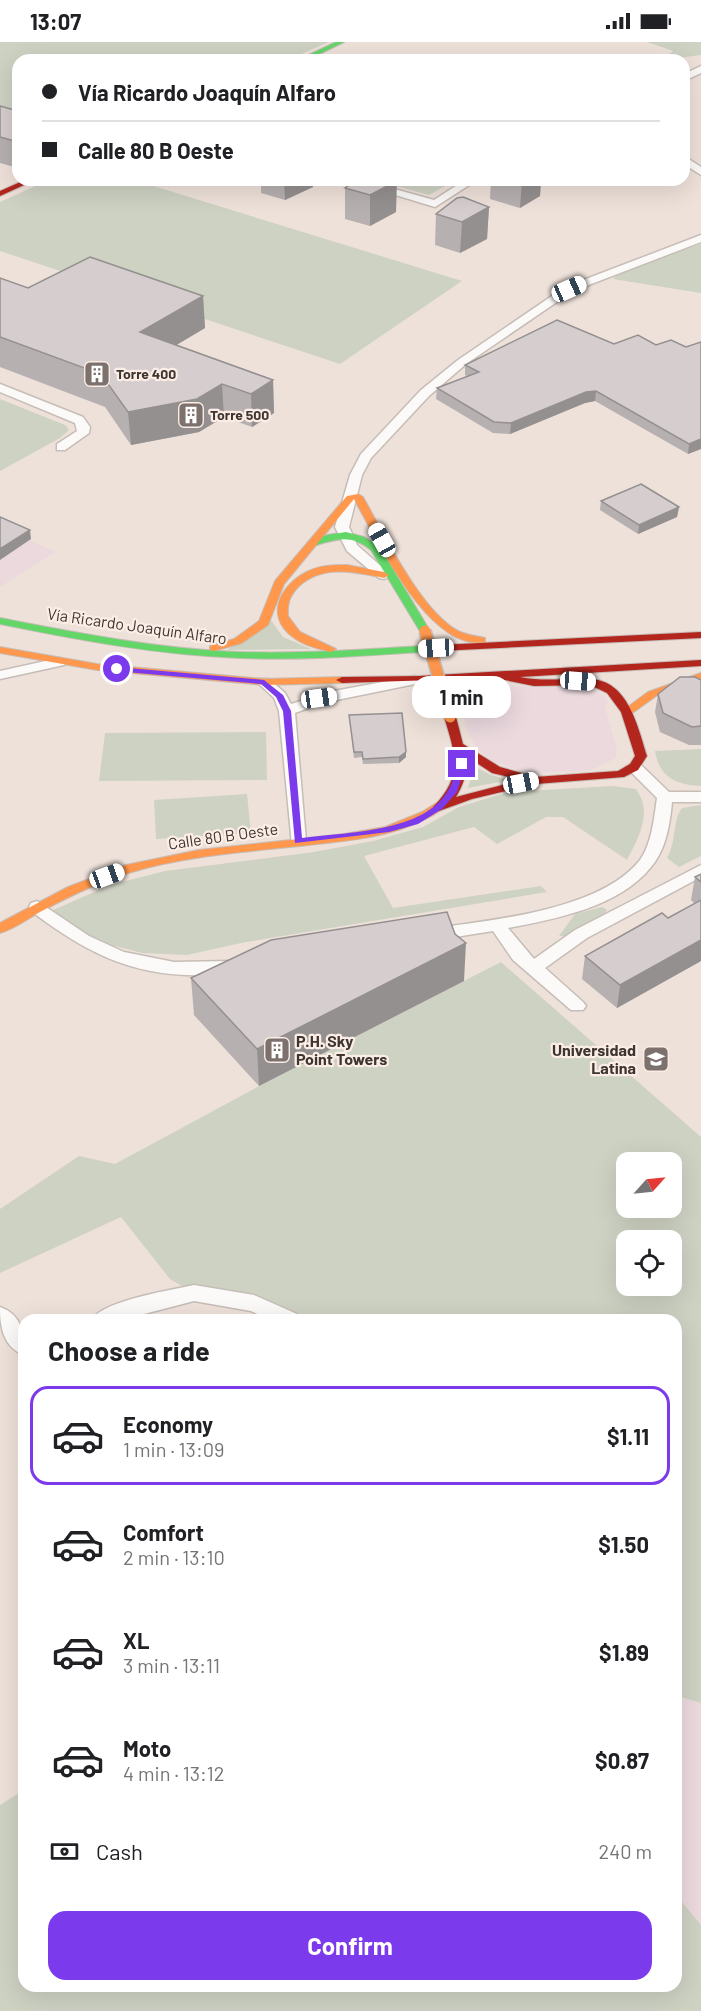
<!DOCTYPE html>
<meta charset="utf-8">
<style>
body{margin:0;font-family:Barlow,sans-serif;background:#f2f2f2;color:#202124;height:100vh;display:flex;flex-direction:column;font-size:22px;white-space:nowrap}
*{box-sizing:border-box;margin:0}
p{font-size:20px;color:#757577}
.icon{flex:none;width:33px;height:33px;fill:none;stroke:currentColor;stroke-width:2;stroke-linecap:round;stroke-linejoin:round}
.map{position:relative;flex:1;overflow:hidden}
.side{position:absolute;left:18px;top:1272px;width:664px;height:678px;display:flex;flex-direction:column;background:#fff;border-radius:18px;box-shadow:0 6px 24px #0002}
.side>*{flex:none}
.guide{position:absolute;left:12px;top:12px;width:678px;height:132px;border-radius:18px;box-shadow:0 6px 24px #0002;display:grid;align-content:center;height:132px;padding:0 30px;background:#fff}
.needle{width:39px;rotate:63deg}
.buttons{position:absolute;left:616px;top:1110px;display:grid;gap:12px}
.buttons a{display:grid;place-items:center;width:66px;height:66px;border-radius:12px;background:#fff;box-shadow:0 6px 24px #0002;font-size:30px}
.end{position:absolute;width:27px;height:27px;margin:-14px;border:8px solid #7c3aed;background:#fff;box-shadow:0 0 0 3px #fff}
.from{border-radius:50%}
.bubble{position:absolute;height:42px;border-radius:18px;background:#fff;box-shadow:0 6px 24px #0002;font-size:20px;font-weight:700;line-height:42px;text-align:center}
.car{position:absolute;width:18px;height:36px;margin:-18px -9px;border-radius:8px;box-shadow:0 0 4px 2px #0007;background:linear-gradient(#fff 24%,#345 0 40%,#fff 0 76%,#345 0 86%,#fff 0)}
.guide b{display:flex;align-items:center;gap:21px;height:57px;font-size:22px}
.guide b+b{border-top:2px solid #e0e0e0}
.guide i{width:15px;height:15px;background:#202124}
ul{padding:0;list-style:none}
li{display:flex;align-items:center;gap:18px;height:99px;margin:0 12px 9px;padding:0 18px;border:3px solid transparent;border-radius:18px}
li div{flex:1}
li b{display:block;font-size:22px}
li em{font-style:normal;font-weight:700}
li.selected{border-color:#7c3aed}
li>.icon{width:54px;height:54px;stroke-width:1.5}
h2{padding:0 30px;font-size:27px;line-height:72px}
.pay{display:flex;align-items:center;gap:15px;height:66px;padding:0 30px;font-size:22px}
.pay p{margin-inline-start:auto}
.primary-button{display:flex;gap:12px;margin-top:auto;padding:12px 30px}
.primary-button a{flex:1;height:69px;border-radius:18px;background:#7c3aed;color:#fff;font-size:24px;font-weight:700;line-height:69px;text-align:center}
.status{display:flex;justify-content:space-between;align-items:center;height:42px;padding:0 30px;background:#fff;direction:ltr}
.status svg{height:16px;fill:currentColor}
.map>svg:first-child{display:block}
.commercial{fill:#ebd9de}
.industrial{fill:#ebd9dd}
.green{fill:#ced2c3;fill-rule:evenodd}
.lines{fill:none;stroke-linecap:round;stroke-linejoin:round}
.street-casing{stroke:#c6bdb7;stroke-width:3}
.fast-casing{stroke:#c6bdb7;stroke-width:2}
.slow-casing{stroke:#c6bdb7;stroke-width:2}
.jam-casing{stroke:#c6bdb7;stroke-width:2}
.street{fill:#fcfaf9;fill-rule:evenodd}
.fast{fill:#63d668;fill-rule:evenodd}
.slow{fill:#ff974d;fill-rule:evenodd}
.jam{fill:#b3261e;fill-rule:evenodd}
.slow-bridge-casing{stroke:#c6bdb7;stroke-width:14;stroke-linecap:butt}
.slow-bridge{stroke:#ff974d;stroke-width:11}
.wall{fill:#b7b0b1}
.shaded-wall{fill:#959090}
.building{fill:#d5cdce;stroke:#959090;stroke-width:1.5}
.route{fill:#7c3aed}
.labels{text-anchor:middle;stroke-width:4.5;stroke-linejoin:round;paint-order:stroke}
.far-poi-label{font-size:14px;font-weight:bold;fill:#3e3530;stroke:#fceee7;text-anchor:start}
.street-label{font-size:16px;fill:#3e3530;stroke:#fceee7}
.poi-label{font-size:16px;font-weight:bold;fill:#3e3530;stroke:#fceee7;text-anchor:start}
</style>
<div class="status"><b>13:07</b><svg viewBox="0 0 49 12"><path d="M0 12V9h3v3zM5 12V6h3v6zM10 12V3h3v9zM15 12V0h3v12zM26 1h20v11H26zM47 4h2v5h-2z"/></svg></div>
<div class="map">
<svg width="701" height="1969" viewBox="0 0 701 1969">
<rect width="100%" height="100%" fill="#eee1da"/>
<g class="commercial">
<path d="M0,484L55,510L0,545Z"/>
<path d="M456,644L583,645L594,648L604,653L608,660L605,665L617,709L616,716L591,728L538,731L511,726L491,718L477,707L468,690Z"/>
</g>
<path class="industrial" d="M676,1654L701,1661V1883L677,1854Z"/>
<g class="green">
<path d="M0,0H329L288,18H18V74L0,71Z"/>
<path d="M647,0H701V13L662,18L673,9Z"/>
<path d="M49,138H134L462,239L340,322L0,209V160Z"/>
<path d="M373,138H456L429,153Z"/>
<path d="M701,202V251L613,237L623,228Z"/>
<path d="M0,357L65,383L69,388L60,396L0,429Z"/>
<path d="M270,577L283,595L311,607L227,608Z"/>
<path d="M266,690L267,738L99,739L105,691Z"/>
<path d="M701,707V744C676,743 659,735 655,709Z"/>
<path d="M475,725L491,733L510,738L468,746Z"/>
<path d="M613,744L636,747C653,770 639,795 627,818L563,775H546L497,802L474,785L364,814L393,866L541,844L547,850L241,901L187,913L142,911L96,899L49,870L110,843L165,829L314,810L373,799L423,785L459,765L508,750Z"/>
<path d="M247,752L251,791L156,797L154,758Z"/>
<path d="M701,763V814L679,825L667,816C677,798 672,779 682,766Z"/>
<path d="M602,865L607,868L604,873L566,894H559L575,872Z"/>
<path d="M501,920L701,1095V1661L677,1654L676,1278H291L194,1251L170,1237L121,1175L0,1231V1167L79,1114L115,1122L259,1044ZM627,1120H672V1166H627ZM627,1198H672V1244H627Z"/>
<path d="M24,1748V1944H676L677,1854L701,1883V1969H0V1763Z"/>
</g>
<g class="lines">
<defs>
<g id="street">
<path d="M701,24V31L684,39V32Z"/>
<path d="M684,114L701,125V133L684,122Z"/>
<path d="M346,138H362L434,158L465,138H477L435,165Z"/>
<path d="M701,193V200L573,249L466,322L429,354L371,416L362,433L349,485L357,503L391,533L384,537L379,536L347,509L335,485L350,433L361,412L421,348L458,318L565,245Z"/>
<path d="M0,342L83,375L90,385L89,391L65,408H57V402L77,389L75,381L0,350Z"/>
<path d="M59,616L64,617L66,620L64,623L0,637V629Z"/>
<path d="M415,634L420,635L422,638L420,641L322,661L295,671L306,799L304,803H292L279,669L274,656L257,640L259,637H269L285,651L291,662L334,649Z"/>
<path d="M634,720L640,722L669,750H701V760H672C670,782 666,808 651,825C619,865 556,877 508,886L534,917L575,888L701,823V835L587,896L545,926L583,960L586,964L583,968H571L513,918L493,889L430,899L424,897L421,893L424,889L430,887C490,878 600,869 640,818C652,801 654,776 657,756L626,725Z"/>
<path d="M37,859L89,894L124,910L174,920L231,919L240,925C235,934 219,932 210,933C136,936 89,913 31,869L29,865L31,861Z"/>
<path d="M194,1243L254,1253L297,1272L300,1278H270L251,1269L194,1259L121,1278H92C101,1259 172,1248 194,1243Z"/>
<path d="M0,1265C23,1273 24,1293 24,1313C3,1305 0,1285 0,1265Z"/>
</g>
<g id="fast">
<path d="M336,0H344L307,18H298Z"/>
<path d="M346,490L364,495L379,504L430,589L429,591H421L371,508C351,492 336,497 314,504L309,501L327,493Z"/>
<path d="M0,576C79,591 158,607 239,610C306,612 372,607 439,603L444,606L439,609C372,613 306,619 239,616C158,613 79,598 0,582Z"/>
</g>
<g id="slow">
<path d="M358,452L363,455C384,492 420,568 458,589C466,593 476,594 485,596V600C429,610 377,497 354,457L284,542L268,583L242,601L214,609L210,608V604L234,597L259,579L275,539L347,454Z"/>
<path d="M347,523L384,530L389,533L384,536C355,530 324,522 299,544C290,553 287,561 288,574L300,590L336,607L331,610L327,609C316,606 303,603 293,595C263,573 282,540 311,528C322,523 334,523 347,523Z"/>
<path d="M0,605L97,622L264,637L342,635L348,638L342,641L264,643L97,628L0,611Z"/>
<path d="M701,631V638L656,654L631,672H623L621,670L648,650Z"/>
<path d="M443,757L447,758L449,761L447,764C403,796 352,798 300,804C244,810 186,814 132,830C100,839 70,854 40,870C27,877 14,887 0,891V881L68,845L126,823L199,808L344,792L385,785L422,770Z"/>
</g>
<g id="jam">
<path d="M25,138H35L0,154V149Z"/>
<path d="M701,590V596L439,609L434,606L439,603Z"/>
<path d="M701,618V624L520,635C543,640 566,636 590,637C628,638 638,685 647,714L638,728L624,735L536,742L472,757L439,769L433,765C463,735 456,713 444,675L446,673L450,672L456,675L463,702L500,725L535,735L618,729L630,722L635,714L621,670L607,651L590,643L534,644L495,636L342,641L336,638L342,635L419,634ZM466,714L492,731L522,738L456,755C464,742 468,729 466,714Z"/>
</g>
</defs>
<use href="#street" class="street-casing"/>
<use href="#fast" class="fast-casing"/>
<use href="#slow" class="slow-casing"/>
<use href="#jam" class="jam-casing"/>
<use href="#street" class="street"/>
<use href="#fast" class="fast"/>
<use href="#slow" class="slow"/>
<use href="#jam" class="jam"/>
<defs>
<path id="slow-bridge" d="M425,589L450,675"/>
</defs>
<use href="#slow-bridge" class="slow-bridge-casing"/>
<use href="#slow-bridge" class="slow-bridge"/>
</g>
<g class="wall">
<path d="M0,64L18,69V126L0,121Z"/>
<path d="M261,138H313V145L285,158L261,151Z"/>
<path d="M356,138L396,170L370,184L345,177V146Z"/>
<path d="M491,138H541L540,154L520,166L490,157Z"/>
<path d="M489,165L487,197L460,211L435,203L436,172Z"/>
<path d="M0,236L28,246L203,254L205,286L176,303L273,338L274,371L252,385L224,375L199,390L131,403L105,365L0,325Z"/>
<path d="M557,278L701,407L688,412L595,359L585,361L510,392L493,391L436,357L437,346L467,334L465,333V323Z"/>
<path d="M601,459L679,465L677,475L638,492L600,468Z"/>
<path d="M701,638V703H689L660,690L655,670L658,652Z"/>
<path d="M349,673L406,710V715L399,721L363,722L362,715L354,716Z"/>
<path d="M701,832V919L617,966L582,937L585,914L668,876L695,862L691,858L695,835Z"/>
<path d="M191,936L464,939L259,1044L194,973Z"/>
</g>
<g class="shaded-wall">
<path d="M284,138H313V145L285,158Z"/>
<path d="M522,138H541L540,154L520,166Z"/>
<path d="M397,139L396,170L370,184V153Z"/>
<path d="M489,165L487,197L460,211L462,180Z"/>
<path d="M203,254L205,286L143,323L140,290Z"/>
<path d="M273,338L274,371L252,385L251,352Z"/>
<path d="M222,342L224,375L199,390L131,403L128,370Z"/>
<path d="M596,349L595,359L585,361L510,392L511,381L586,350Z"/>
<path d="M701,397V407L688,412L689,402Z"/>
<path d="M679,465L677,475L638,492L639,483Z"/>
<path d="M30,488L31,497L0,518V507Z"/>
<path d="M406,710V715L399,721V715Z"/>
<path d="M701,898V919L617,966L620,943Z"/>
<path d="M466,901L464,939L259,1044L257,1007Z"/>
</g>
<g class="building">
<path d="M0,64L18,69V100L0,95Z"/>
<path d="M356,138H393L397,139L370,153L345,146Z"/>
<path d="M463,155L489,165L462,180L436,172L457,156Z"/>
<path d="M90,215L203,254L140,290L273,338L251,352L222,342L197,357L128,370L101,332L0,295V236L28,246Z"/>
<path d="M557,278L614,302L638,293L656,303L671,298L686,305L701,300V397L689,402L596,349L586,350L511,381L494,380L437,346L479,330L465,323Z"/>
<path d="M641,442L679,465L639,483L601,459Z"/>
<path d="M0,475L30,488L0,507Z"/>
<path d="M680,635H695L701,638V684L692,685L663,671L658,652Z"/>
<path d="M402,671L406,710L399,715L363,717L362,710H354L349,673Z"/>
<path d="M701,832V840L695,835Z"/>
<path d="M701,858V898L620,943L585,914L662,871L668,876Z"/>
<path d="M447,870L455,892L466,901L257,1007L191,936L271,898Z"/>
</g>
<path class="route" d="M117,625L264,638L283,653L291,669L302,796C346,790 425,791 449,747C454,739 455,729 459,721L466,722L457,750L442,767L418,782L389,790L295,801L283,669L276,655L261,642L114,629Z"/>
<defs>
<symbol id="building-square" viewBox="-11 -11 22 22"><rect x="-9" y="-9" width="18" height="18" rx="4" fill="#7c716c" stroke="#fceee7"/><path d="M-4-6H4V6H1V3H-1V6H-4ZM-2.5-4.3h1.7v1.8h-1.7ZM.8-4.3h1.7v1.8H.8ZM-2.5-1h1.7V.8h-1.7ZM.8-1h1.7V.8H.8Z" fill="#fff"/></symbol>
<symbol id="university-square" viewBox="-11 -11 22 22"><rect x="-9" y="-9" width="18" height="18" rx="4" fill="#7c716c" stroke="#fceee7"/><path d="M0-5L7-2L0 1L-7-2ZM-4 1L0 2.5L4 1V4Q0 6-4 4Z" fill="#fff"/></symbol>
</defs>
<g fill-rule="evenodd">
<use href="#building-square" x="82" y="317" width="30" height="30"/>
<use href="#building-square" x="176" y="358" width="30" height="30"/>
<use href="#building-square" x="262" y="993" width="30" height="30"/>
<use href="#university-square" x="641" y="1002" width="30" height="30"/>
</g>
<g class="labels">
<g class="far-poi-label">
<text x="116" y="337">Torre 400</text>
<text x="210" y="378">Torre 500</text>
</g>
<g class="street-label">
<text transform="translate(137 584) rotate(8)" y="6">Vía Ricardo Joaquín Alfaro</text>
<text transform="translate(223 794) rotate(-8)" y="6">Calle 80 B Oeste</text>
</g>
<g class="poi-label">
<text x="296" y="1005">P.H. Sky<tspan x="296" dy="18">Point Towers</tspan></text>
<text x="636" y="1014" text-anchor="end">Universidad<tspan x="636" dy="18">Latina</tspan></text>
</g>
</g>
</svg>
<div class="buttons">
<a><svg class="needle" viewBox="-14 -14 28 28"><path d="M0-13l5 13h-10z" fill="#e53935"/><path d="M0 13l5-13h-10z" fill="#757577"/></svg></a>
<a><svg class="icon" aria-label="locate" viewBox="0 0 24 24"><circle cx="12" cy="12" r="6"/><path d="M12 2v4M12 18v4M2 12h4M18 12h4"/></svg></a>
</div>
<i class="end from" style="left:117px;top:627px"></i>
<i class="end" style="left:462px;top:722px"></i>
<div class="bubble" style="left:412px;top:634px;width:99px">1 min</div>
<i class="car" style="left:569px;top:247px;rotate:66deg"></i>
<i class="car" style="left:382px;top:498px;rotate:331deg"></i>
<i class="car" style="left:436px;top:606px;rotate:267deg"></i>
<i class="car" style="left:578px;top:639px;rotate:94deg"></i>
<i class="car" style="left:319px;top:656px;rotate:82deg"></i>
<i class="car" style="left:521px;top:741px;rotate:79deg"></i>
<i class="car" style="left:107px;top:834px;rotate:70deg"></i>
<div class="guide">
<b><i class="from"></i>Vía Ricardo Joaquín Alfaro</b>
<b><i></i>Calle 80 B Oeste</b>
</div>
<section class="side">
<h2>Choose a ride</h2>
<ul>
<li class="selected"><svg class="icon" aria-label="car" viewBox="0 0 24 24"><path d="M5 17H2v-5l4-1 3-4h7l3 4 3 1v5h-3M9 17h6M6 11h13"/><circle cx="7" cy="17" r="2"/><circle cx="17" cy="17" r="2"/></svg><div><b>Economy</b><p>1 min · 13:09</p></div><em>$1.11</em></li>
<li><svg class="icon" aria-label="car" viewBox="0 0 24 24"><path d="M5 17H2v-5l4-1 3-4h7l3 4 3 1v5h-3M9 17h6M6 11h13"/><circle cx="7" cy="17" r="2"/><circle cx="17" cy="17" r="2"/></svg><div><b>Comfort</b><p>2 min · 13:10</p></div><em>$1.50</em></li>
<li><svg class="icon" aria-label="car" viewBox="0 0 24 24"><path d="M5 17H2v-5l4-1 3-4h7l3 4 3 1v5h-3M9 17h6M6 11h13"/><circle cx="7" cy="17" r="2"/><circle cx="17" cy="17" r="2"/></svg><div><b>XL</b><p>3 min · 13:11</p></div><em>$1.89</em></li>
<li><svg class="icon" aria-label="car" viewBox="0 0 24 24"><path d="M5 17H2v-5l4-1 3-4h7l3 4 3 1v5h-3M9 17h6M6 11h13"/><circle cx="7" cy="17" r="2"/><circle cx="17" cy="17" r="2"/></svg><div><b>Moto</b><p>4 min · 13:12</p></div><em>$0.87</em></li>
</ul>
<div class="pay"><svg class="icon" aria-label="cash" viewBox="0 0 24 24"><path d="M3 7h18v10H3z"/><circle cx="12" cy="12" r="2"/></svg>Cash<p>240 m</p></div>
<div class="primary-button"><a>Confirm</a></div>
</section>
</div>
